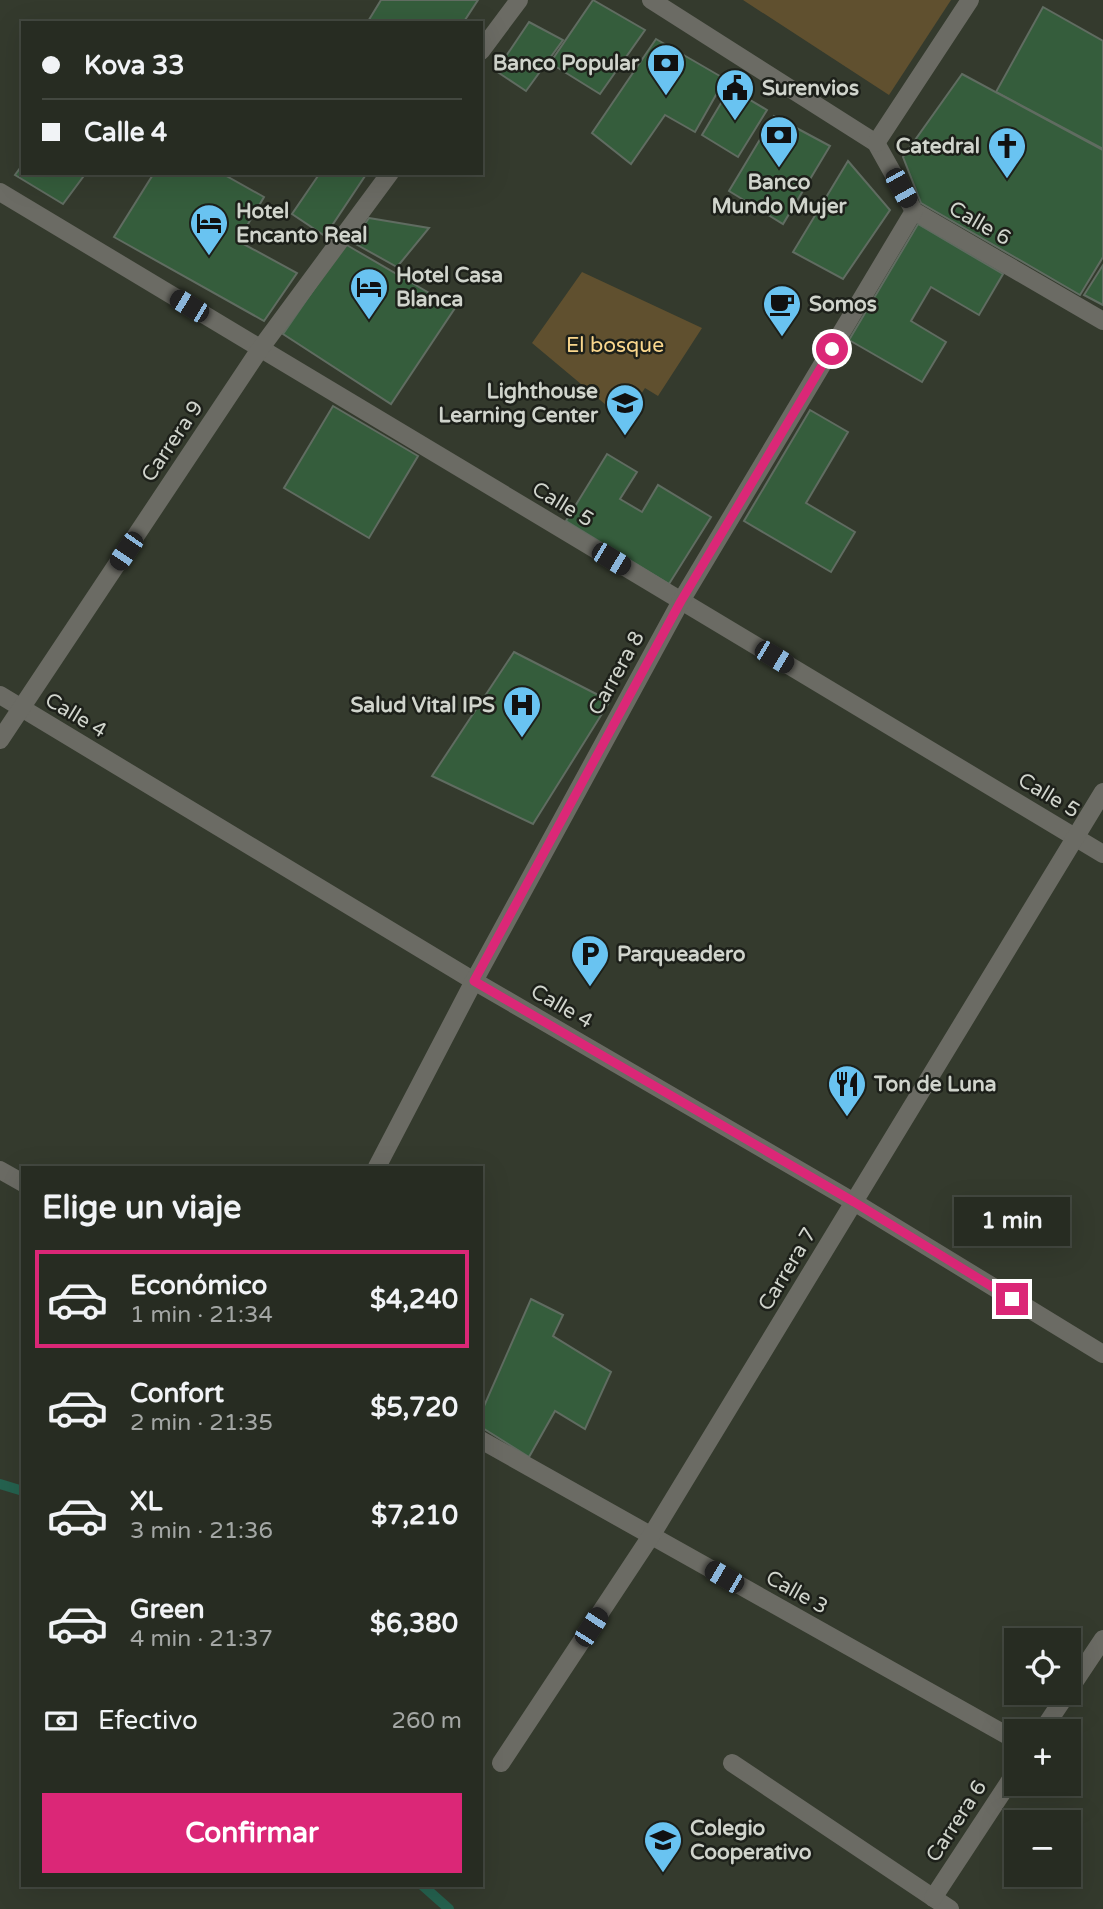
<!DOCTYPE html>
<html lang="es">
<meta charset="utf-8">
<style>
body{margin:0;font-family:"Varela Round",sans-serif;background:#2f342a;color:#f1f3f6;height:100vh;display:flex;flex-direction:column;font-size:26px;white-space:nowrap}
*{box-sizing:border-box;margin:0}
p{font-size:23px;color:#a4a7a5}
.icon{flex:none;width:38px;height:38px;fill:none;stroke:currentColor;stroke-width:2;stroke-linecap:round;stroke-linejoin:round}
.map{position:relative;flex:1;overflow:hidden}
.panel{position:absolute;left:21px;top:1166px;width:462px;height:721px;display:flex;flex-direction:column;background:#272c22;border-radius:0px;box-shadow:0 7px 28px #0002,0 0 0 2px #434840}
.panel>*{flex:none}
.top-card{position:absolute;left:21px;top:21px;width:462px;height:154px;border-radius:0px;box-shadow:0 7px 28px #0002,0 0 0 2px #434840;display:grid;align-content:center;height:154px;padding:0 21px;background:#272c22}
.tools{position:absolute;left:1004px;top:1628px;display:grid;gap:14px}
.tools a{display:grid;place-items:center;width:77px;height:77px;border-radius:0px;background:#272c22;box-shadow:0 7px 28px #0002,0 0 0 2px #434840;font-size:35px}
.end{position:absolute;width:32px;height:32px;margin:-16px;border:9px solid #db2777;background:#fff;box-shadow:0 0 0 4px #fff}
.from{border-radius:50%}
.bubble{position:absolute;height:49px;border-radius:0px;background:#272c22;box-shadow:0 7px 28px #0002,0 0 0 2px #434840;font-size:23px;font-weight:700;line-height:49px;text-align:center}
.car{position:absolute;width:21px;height:42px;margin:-21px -10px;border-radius:9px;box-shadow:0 0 5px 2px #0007;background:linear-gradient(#222 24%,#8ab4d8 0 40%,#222 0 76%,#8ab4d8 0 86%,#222 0)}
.top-card b{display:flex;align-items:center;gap:24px;height:66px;font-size:26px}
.top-card b+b{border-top:2px solid #434840}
.top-card i{width:18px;height:18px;background:#f1f3f6}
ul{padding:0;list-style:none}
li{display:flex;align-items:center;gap:21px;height:98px;margin:0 14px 10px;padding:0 7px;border:4px solid transparent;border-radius:0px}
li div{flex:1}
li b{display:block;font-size:26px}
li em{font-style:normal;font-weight:700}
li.active{border-color:#db2777}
li>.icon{width:63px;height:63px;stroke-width:1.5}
h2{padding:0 21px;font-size:32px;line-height:84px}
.pay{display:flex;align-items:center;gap:18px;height:77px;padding:0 21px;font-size:26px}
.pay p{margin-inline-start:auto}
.primary-button{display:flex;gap:14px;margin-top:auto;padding:14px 21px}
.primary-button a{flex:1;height:80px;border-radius:0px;background:#db2777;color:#fff;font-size:28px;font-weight:700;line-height:80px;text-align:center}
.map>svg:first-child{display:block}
.green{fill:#60502f}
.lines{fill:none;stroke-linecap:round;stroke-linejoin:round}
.stream{stroke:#25624f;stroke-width:10}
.building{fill:#355d3c;stroke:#606c61;stroke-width:2}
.minor{stroke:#6b6b64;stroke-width:18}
.route{stroke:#db2777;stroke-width:9}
.labels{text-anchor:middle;stroke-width:5;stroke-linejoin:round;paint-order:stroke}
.poi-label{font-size:21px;font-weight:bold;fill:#d0d4cc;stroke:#1d201a;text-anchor:start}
.street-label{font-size:21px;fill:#d0d4cc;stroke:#1d201a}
.park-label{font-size:21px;fill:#fad78d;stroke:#1d201a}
</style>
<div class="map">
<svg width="1103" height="1909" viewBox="0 0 1103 1909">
<rect width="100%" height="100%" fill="#343a2d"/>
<g class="green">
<path d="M743,0H951L889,95Z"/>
<path d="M582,272L702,328L658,396L645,388L624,420L532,343Z"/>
</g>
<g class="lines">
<g class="stream">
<path d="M0,1484L23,1491"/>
<path d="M422,1885L449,1909"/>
</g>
</g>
<g class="building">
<path d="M381,0H478L463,23H367Z"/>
<path d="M593,0L645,30L600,94L550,63Z"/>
<path d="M1043,7L1103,41V149L996,92Z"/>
<path d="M529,22L563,40L526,91L496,71Z"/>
<path d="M656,39L725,79L695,132L665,115L631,164L592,133Z"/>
<path d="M962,74L1103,150V257L1080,295L921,203L903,157Z"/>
<path d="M730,88L767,110L738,157L702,135Z"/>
<path d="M774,116L830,146L783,224L729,191Z"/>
<path d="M848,161L890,210L843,279L793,252Z"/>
<path d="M23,164V173H86L63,204L15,175Z"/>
<path d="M154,173H221L264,197L238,241L297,273L264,321L114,237Z"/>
<path d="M320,173H360L365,176L325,236L292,214Z"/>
<path d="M369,218L429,228L397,267L352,242Z"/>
<path d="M918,224L1003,274L979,315L931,287L911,321L946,342L922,382L849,340Z"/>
<path d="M345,244L455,308L391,404L283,334Z"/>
<path d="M1103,265V305L1084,295Z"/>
<path d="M333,406L418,456L369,538L284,488Z"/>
<path d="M810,410L848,432L806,503L855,532L831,572L744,521Z"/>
<path d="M607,454L637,472L620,499L642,512L658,485L711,517L669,584L566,521Z"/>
<path d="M514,652L610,701L533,824L432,776Z"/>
<path d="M531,1299L563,1315L553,1336L611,1372L585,1429L555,1411L529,1457L481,1427V1413Z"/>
</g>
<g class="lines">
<g class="minor">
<path d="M651,0L876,143L914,211L1103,321"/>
<path d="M481,51L519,0"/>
<path d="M876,143L970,0"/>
<path d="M0,192L1103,854"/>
<path d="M0,695L474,981L854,1202L1103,1354"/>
<path d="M0,740L260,349L390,173"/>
<path d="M377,1167L474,981L681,601L914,211"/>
<path d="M0,1170L23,1183"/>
<path d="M481,1440L1017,1741"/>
<path d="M1069,1690L1103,1639"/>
<path d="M1042,1731L1068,1692"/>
<path d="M501,1763L651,1536L1103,792"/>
<path d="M732,1763L950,1909"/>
<path d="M933,1898L1017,1770"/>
</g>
</g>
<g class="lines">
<path class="route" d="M832,349L681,601L474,981L854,1202L1012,1299"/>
</g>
<defs>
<symbol id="bank-pin" viewBox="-11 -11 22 30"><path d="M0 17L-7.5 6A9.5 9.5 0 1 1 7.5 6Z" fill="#69c3f1" stroke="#1d201a"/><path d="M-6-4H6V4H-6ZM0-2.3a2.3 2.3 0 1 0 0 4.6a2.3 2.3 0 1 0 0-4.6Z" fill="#111"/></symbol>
<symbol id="civic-pin" viewBox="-11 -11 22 30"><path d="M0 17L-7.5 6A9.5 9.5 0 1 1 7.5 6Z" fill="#69c3f1" stroke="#1d201a"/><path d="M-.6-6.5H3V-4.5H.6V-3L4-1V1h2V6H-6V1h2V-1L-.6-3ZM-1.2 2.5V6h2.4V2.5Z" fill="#111"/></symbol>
<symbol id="church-pin" viewBox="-11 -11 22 30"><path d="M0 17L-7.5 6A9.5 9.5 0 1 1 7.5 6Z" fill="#69c3f1" stroke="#1d201a"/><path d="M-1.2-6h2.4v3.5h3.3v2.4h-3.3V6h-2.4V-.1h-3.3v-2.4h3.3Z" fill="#111"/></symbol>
<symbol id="hotel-pin" viewBox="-11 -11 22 30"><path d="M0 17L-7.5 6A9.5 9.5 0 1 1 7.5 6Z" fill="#69c3f1" stroke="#1d201a"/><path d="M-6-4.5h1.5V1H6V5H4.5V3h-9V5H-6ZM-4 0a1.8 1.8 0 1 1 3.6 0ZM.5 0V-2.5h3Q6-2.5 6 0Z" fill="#111"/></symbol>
<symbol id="cafe-pin" viewBox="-11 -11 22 30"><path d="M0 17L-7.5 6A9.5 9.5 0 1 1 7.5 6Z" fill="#69c3f1" stroke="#1d201a"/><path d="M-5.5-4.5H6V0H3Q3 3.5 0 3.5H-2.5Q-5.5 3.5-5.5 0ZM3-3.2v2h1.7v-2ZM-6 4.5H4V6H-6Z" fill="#111"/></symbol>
<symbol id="school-pin" viewBox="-11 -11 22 30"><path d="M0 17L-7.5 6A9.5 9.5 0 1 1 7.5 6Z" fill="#69c3f1" stroke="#1d201a"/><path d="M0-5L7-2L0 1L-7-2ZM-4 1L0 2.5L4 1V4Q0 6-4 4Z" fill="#111"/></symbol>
<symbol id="hospital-pin" viewBox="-11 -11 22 30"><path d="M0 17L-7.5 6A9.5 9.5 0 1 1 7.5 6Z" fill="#69c3f1" stroke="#1d201a"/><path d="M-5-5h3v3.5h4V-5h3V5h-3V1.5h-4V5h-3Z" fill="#111"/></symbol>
<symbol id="parking-pin" viewBox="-11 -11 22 30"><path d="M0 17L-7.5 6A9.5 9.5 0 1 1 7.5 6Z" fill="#69c3f1" stroke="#1d201a"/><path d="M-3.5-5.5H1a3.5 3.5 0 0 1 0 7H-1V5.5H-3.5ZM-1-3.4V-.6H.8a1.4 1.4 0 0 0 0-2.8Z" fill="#111"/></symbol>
<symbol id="restaurant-pin" viewBox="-11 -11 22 30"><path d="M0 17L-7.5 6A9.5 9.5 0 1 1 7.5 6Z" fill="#69c3f1" stroke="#1d201a"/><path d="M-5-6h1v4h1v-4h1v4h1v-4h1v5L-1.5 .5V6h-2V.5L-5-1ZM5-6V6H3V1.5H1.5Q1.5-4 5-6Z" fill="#111"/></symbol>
</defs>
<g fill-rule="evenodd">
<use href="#bank-pin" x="644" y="41" width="44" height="60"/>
<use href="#civic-pin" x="713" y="66" width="44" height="60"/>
<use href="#bank-pin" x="757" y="113" width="44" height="60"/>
<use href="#church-pin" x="985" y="124" width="44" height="60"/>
<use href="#hotel-pin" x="187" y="201" width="44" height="60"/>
<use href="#hotel-pin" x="347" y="265" width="44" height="60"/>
<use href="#cafe-pin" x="760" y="282" width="44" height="60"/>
<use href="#school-pin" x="603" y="381" width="44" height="60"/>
<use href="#hospital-pin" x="500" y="683" width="44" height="60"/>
<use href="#parking-pin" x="568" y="932" width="44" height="60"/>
<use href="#restaurant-pin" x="825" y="1062" width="44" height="60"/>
<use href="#school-pin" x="641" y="1818" width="44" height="60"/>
</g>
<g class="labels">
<g class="poi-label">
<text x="639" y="70" text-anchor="end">Banco Popular</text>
<text x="762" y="95">Surenvios</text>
<text x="980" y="153" text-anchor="end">Catedral</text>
<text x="779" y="189" text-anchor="middle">Banco<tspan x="779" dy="24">Mundo Mujer</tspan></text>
<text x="236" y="218">Hotel<tspan x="236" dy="24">Encanto Real</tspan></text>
<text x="396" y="282">Hotel Casa<tspan x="396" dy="24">Blanca</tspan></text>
<text x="809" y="311">Somos</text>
<text x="598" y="398" text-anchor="end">Lighthouse<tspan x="598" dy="24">Learning Center</tspan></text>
<text x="495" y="712" text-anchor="end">Salud Vital IPS</text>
<text x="617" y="961">Parqueadero</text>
<text x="874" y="1091">Ton de Luna</text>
<text x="690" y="1835">Colegio<tspan x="690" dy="24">Cooperativo</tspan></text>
</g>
<g class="street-label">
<text transform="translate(980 223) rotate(30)" y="7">Calle 6</text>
<text transform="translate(172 441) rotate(-56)" y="7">Carrera 9</text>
<text transform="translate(563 504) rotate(31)" y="7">Calle 5</text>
<text transform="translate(616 673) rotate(-61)" y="7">Carrera 8</text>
<text transform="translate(76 715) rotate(31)" y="7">Calle 4</text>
<text transform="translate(1049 795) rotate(31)" y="7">Calle 5</text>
<text transform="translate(562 1006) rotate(30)" y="7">Calle 4</text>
<text transform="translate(787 1269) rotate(-59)" y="7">Carrera 7</text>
<text transform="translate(797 1592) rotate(29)" y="7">Calle 3</text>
<text transform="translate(956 1821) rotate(-57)" y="7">Carrera 6</text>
</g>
<g class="park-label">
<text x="615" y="352">El bosque</text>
</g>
</g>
</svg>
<div class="tools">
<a><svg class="icon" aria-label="locate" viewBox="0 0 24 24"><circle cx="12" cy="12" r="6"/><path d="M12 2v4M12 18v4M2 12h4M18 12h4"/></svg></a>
<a>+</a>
<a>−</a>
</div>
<i class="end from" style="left:832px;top:349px"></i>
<i class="end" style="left:1012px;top:1299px"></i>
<div class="bubble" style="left:954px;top:1197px;width:116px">1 min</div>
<i class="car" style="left:901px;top:188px;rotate:151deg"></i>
<i class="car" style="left:189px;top:306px;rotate:301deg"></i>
<i class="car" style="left:126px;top:551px;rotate:214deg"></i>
<i class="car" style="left:611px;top:559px;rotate:121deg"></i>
<i class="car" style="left:774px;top:657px;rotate:121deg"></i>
<i class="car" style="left:724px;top:1577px;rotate:300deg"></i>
<i class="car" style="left:591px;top:1627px;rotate:33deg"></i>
<div class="top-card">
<b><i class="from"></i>Kova 33</b>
<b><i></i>Calle 4</b>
</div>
<section class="panel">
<h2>Elige un viaje</h2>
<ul>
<li class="active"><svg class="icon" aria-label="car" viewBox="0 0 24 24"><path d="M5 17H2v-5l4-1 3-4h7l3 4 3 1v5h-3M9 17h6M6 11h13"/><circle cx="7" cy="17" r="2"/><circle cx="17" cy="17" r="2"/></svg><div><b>Económico</b><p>1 min · 21:34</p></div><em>$4,240</em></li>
<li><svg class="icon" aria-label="car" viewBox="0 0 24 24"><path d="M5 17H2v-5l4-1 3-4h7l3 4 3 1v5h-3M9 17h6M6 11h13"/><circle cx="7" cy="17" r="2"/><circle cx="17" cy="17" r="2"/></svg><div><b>Confort</b><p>2 min · 21:35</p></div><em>$5,720</em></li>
<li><svg class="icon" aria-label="car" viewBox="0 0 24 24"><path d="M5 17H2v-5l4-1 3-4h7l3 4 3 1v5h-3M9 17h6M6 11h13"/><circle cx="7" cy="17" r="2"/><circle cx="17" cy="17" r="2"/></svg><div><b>XL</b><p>3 min · 21:36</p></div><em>$7,210</em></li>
<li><svg class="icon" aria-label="car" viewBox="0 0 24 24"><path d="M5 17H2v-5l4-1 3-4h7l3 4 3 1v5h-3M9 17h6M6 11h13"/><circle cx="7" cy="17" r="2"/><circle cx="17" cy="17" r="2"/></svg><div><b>Green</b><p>4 min · 21:37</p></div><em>$6,380</em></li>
</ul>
<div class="pay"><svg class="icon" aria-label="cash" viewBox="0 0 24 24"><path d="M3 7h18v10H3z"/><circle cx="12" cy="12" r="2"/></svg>Efectivo<p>260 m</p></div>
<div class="primary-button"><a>Confirmar</a></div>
</section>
</div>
